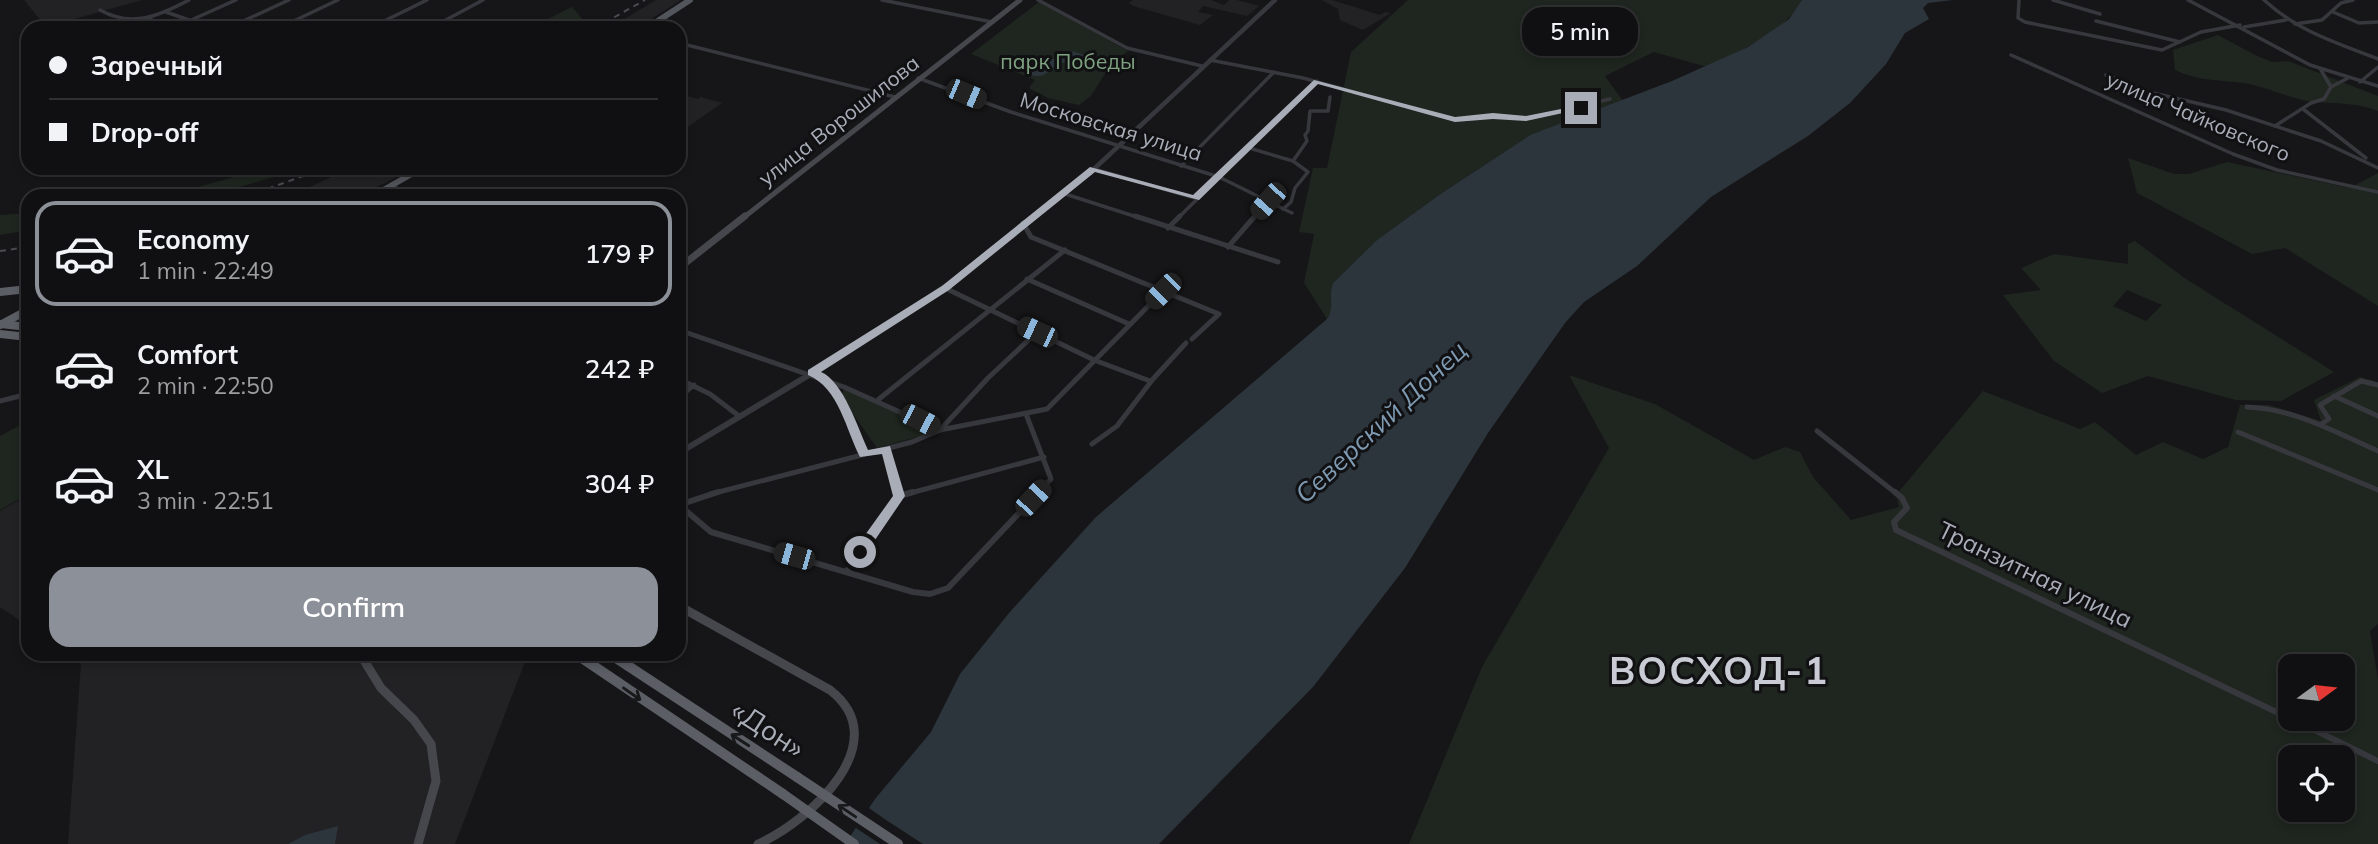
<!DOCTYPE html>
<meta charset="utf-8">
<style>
body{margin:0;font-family:Mulish,sans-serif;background:#1e1e20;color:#f1f3f6;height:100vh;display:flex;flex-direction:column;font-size:26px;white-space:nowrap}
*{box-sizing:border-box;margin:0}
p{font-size:23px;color:#9c9d9f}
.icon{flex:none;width:38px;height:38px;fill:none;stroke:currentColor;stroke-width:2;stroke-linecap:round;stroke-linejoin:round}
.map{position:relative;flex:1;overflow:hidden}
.sheet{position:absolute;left:21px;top:189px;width:665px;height:472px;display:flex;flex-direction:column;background:#101012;border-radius:21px;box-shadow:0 4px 10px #0003,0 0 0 2px #303032}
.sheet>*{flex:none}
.guide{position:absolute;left:21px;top:21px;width:665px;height:154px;border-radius:21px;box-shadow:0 4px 10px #0003,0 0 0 2px #303032;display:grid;align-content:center;height:154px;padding:0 28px;background:#101012}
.needle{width:46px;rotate:75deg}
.fabs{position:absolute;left:2278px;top:654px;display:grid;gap:14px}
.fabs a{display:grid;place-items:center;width:77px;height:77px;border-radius:14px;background:#101012;box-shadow:0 4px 10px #0003,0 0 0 2px #303032;font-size:35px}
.end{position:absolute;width:32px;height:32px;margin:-16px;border:9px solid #a8adb8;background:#111;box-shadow:0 0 0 4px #111}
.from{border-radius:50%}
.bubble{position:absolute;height:49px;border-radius:21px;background:#101012;box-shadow:0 4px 10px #0003,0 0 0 2px #303032;font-size:23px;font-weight:600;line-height:49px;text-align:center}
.car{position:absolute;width:21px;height:42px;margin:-21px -10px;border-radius:9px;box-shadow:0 0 5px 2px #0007;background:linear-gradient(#222 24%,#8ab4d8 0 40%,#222 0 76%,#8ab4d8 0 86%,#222 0)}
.guide b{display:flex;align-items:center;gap:24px;height:66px;font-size:26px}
.guide b+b{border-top:2px solid #303032}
.guide i{width:18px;height:18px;background:#f1f3f6}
ul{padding:12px 0 0;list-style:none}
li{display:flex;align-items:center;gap:21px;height:105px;margin:0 14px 10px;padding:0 14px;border:4px solid transparent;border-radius:21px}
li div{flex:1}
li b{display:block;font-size:26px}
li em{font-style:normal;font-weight:600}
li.on{border-color:#8c9099}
li>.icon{width:63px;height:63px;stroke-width:1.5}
.cta{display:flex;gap:14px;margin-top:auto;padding:14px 28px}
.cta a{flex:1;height:80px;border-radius:21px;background:#8c9099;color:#fff;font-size:28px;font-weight:600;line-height:80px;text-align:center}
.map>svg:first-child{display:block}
.built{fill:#222225}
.green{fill:#1e261f;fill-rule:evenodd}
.water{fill:#2c353c}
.pier{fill:#161618}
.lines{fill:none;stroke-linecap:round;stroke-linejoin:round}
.minor-far2{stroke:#37383d;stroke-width:3.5}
.minor-far1{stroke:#37383d;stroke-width:5}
.minor{stroke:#37383d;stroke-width:6}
.tertiary-far1{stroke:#37383d;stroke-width:4.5}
.tertiary{stroke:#37383d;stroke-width:6}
.secondary-far2{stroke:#45474d;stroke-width:5}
.secondary-far1{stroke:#45474d;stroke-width:7}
.secondary{stroke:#45474d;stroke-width:9}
.primary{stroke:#53555c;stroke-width:6}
.trunk-far1{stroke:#5b5e65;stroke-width:8}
.trunk{stroke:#5b5e65;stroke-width:10}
.rail{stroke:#4a4c52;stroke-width:2;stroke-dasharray:6 5;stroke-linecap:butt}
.trunk-bridge-far1{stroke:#5b5e65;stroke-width:8}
.trunk-bridge{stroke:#5b5e65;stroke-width:10}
.oneway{stroke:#18191b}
.route{fill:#a8adb8}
.labels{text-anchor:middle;stroke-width:6;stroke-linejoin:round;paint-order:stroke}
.far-park-label{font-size:21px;fill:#7fa381;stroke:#111113}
.far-street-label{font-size:21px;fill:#a8adb8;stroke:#111113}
.street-label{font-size:24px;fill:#a8adb8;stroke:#111113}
.water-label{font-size:26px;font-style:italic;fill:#7f9bb3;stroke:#111113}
.near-street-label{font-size:28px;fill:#a8adb8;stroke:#111113}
.near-district-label{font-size:38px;font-weight:bold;letter-spacing:2px;fill:#c9ccd4;stroke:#111113}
</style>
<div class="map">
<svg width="2378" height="844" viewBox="0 0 2378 844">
<rect width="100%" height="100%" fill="#161618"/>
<g class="built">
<path d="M24,0H142L46,27Z"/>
<path d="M656,0H681L637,28H610Z"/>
<path d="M1133,0H1211L1224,5L1229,0H1237L1259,6L1247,16L1203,6L1198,12L1213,15L1200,25L1133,6L1129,3Z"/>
<path d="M1322,0H1332L1380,15L1385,12L1391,13L1363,30L1340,20L1338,9Z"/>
<path d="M679,94L698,99L701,97L722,103L679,133Z"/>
<path d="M351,168H413L360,196H276L305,189Z"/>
<path d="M28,495V626L0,607V511Z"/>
<path d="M528,654L455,844H68L81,663L70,655Z"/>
</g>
<g class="green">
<path d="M1408,0H1802C1783,34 1741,50 1707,67L1654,52L1605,76L1623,101L1530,135L1439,195L1377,240L1333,283L1331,313L1327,319L1304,283L1314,234L1299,232L1313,168H1327L1351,52Z"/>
<path d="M1039,2L1128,51L1111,64L1091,96L1079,105L1048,98L1029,88L1035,80L971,54Z"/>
<path d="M572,7L583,20L572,28H530Z"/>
<path d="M2218,35L2257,56L2272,62L2288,61L2378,96V111C2354,102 2337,104 2314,102C2290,99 2268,87 2244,83C2220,80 2197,81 2175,70L2173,50Z"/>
<path d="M2128,158L2174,174H2189L2227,162L2350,188L2378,173V306L2285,248L2252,254L2137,193Z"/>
<path d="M267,168H305L208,196H165Z"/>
<path d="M28,213V230L0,235V215Z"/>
<path d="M2135,241L2186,279L2334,372L2281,401L2236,400L2148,376L2102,393L2054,361L2003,295L2041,290L2021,268L2054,254L2128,264V244ZM2127,290L2162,305L2146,321L2113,306Z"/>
<path d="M1569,375L1655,404L1754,460L1785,447L1800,452L1813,477L1851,520L1899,507L1896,495L1983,391L2080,429L2095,422L2136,455L2163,442L2203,459L2228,447L2240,405H2269L2321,421L2314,400L2360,377L2378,382V624L2370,631L2378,679V844H1409L1482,667L1609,448ZM2291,667H2343V719H2291ZM2291,758H2343V810H2291Z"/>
<path d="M845,389L881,403L932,430L928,434L877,448L840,395Z"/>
<path d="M28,421V494L0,510V436Z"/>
</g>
<g class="water">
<path d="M1802,0H1953L1928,3L1923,8L1929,19L1905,33L1886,64L1850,103L1808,136L1711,197L1637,266L1584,302L1565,323L1488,433L1405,568L1313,687L1159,844H845L875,799L931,732L960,674L1009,613L1096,517L1327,319C1335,308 1328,296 1333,283L1377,240L1439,195L1530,135L1672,81L1748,47L1789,19Z"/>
<path d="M1071,51L1085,55L1080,61C1074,62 1067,61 1062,63C1047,68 1048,81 1027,74L1046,59H1060Z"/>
<path d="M338,826L335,844H288L305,835Z"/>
</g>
<path class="pier" d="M866,806L886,820L923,844H880L853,826Z"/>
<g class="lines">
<g class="minor-far2">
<path d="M882,0L992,22"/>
<path d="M1038,0L1127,48L1202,66"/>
<path d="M2019,0L2018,18L2025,22L2162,50L2201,32L2240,25"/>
<path d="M2053,0L2100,14"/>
<path d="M2188,0L2310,65L2378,86"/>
<path d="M2264,0C2299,32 2335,42 2378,59"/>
<path d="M100,10C132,28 159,16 189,0"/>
<path d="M166,12L212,28"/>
<path d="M2333,12L2359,23L2378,22"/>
<path d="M151,19L158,28"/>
<path d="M189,21L236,0"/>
<path d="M2096,21L2180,42"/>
<path d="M2295,24L2322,20L2341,3L2353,0"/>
<path d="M2244,27L2286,20"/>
<path d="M228,28L289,0"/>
<path d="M279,28L338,0"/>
<path d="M370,28L427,0"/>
<path d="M431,28L483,0"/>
<path d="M679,43L895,97"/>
<path d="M2011,55L2233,154L2277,170L2378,192"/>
<path d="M1210,60L1303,78L1455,120L1493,116L1532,118L1610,99"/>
<path d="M2106,75L2149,92L2226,110L2321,141L2378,168"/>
<path d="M918,78L1011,112L1219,177L1292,213"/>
<path d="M2360,82L2378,67"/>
<path d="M2331,87L2348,78"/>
<path d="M2303,109L2366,158"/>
<path d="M2275,126L2311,103L2324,99L2331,87L2321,70"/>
<path d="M1249,148L1293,161"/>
<path d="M1181,166L1274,72"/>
<path d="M1094,169L1195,198"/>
<path d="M391,186L417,196"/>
<path d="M1062,193L1140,218"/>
<path d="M1283,209L1291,202L1295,188L1308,172L1293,161L1307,141L1305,135L1308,131L1310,111H1328L1330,97"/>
<path d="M1178,218L1317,81"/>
<path d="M1253,218L1268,201"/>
</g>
<g class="minor-far1">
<path d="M1135,216L1278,262"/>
<path d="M1023,223L1031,237L1219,314L1192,339"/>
<path d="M1168,228L1180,216"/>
<path d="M1228,247L1255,216"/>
<path d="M1027,279L1129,324"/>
<path d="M945,288L1094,360L1150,381"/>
<path d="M679,330L844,387L940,430L988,378L1037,332"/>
<path d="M823,377L850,417L864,454"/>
<path d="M679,379L710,394L739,416"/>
<path d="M2334,396L2378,416"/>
<path d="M679,397L694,385"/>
<path d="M879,399L1065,250"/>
<path d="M0,401L28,394"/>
<path d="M2247,407C2295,409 2335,432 2378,451"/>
<path d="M1026,414L1051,479L1037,494"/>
<path d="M2321,424L2329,419L2320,405L2361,381L2378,385"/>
<path d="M1817,431L1897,494"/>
<path d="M2238,432L2378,490"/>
<path d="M1092,444L1117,426L1153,379L1186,343"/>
<path d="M886,449L898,494"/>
<path d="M711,494L912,442L940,430L1047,409L1163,291"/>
<path d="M907,494L1044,457"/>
</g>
<g class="minor">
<path d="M1895,492L1902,498L1907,508L1894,522L1896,530L2291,719"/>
<path d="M899,496L913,492"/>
<path d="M679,505L718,492"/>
<path d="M679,505L711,532L913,592L930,594L948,588L1039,492"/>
<path d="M847,571L899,496L898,492"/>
<path d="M2292,719L2378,761"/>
</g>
<path class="tertiary-far1" d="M1033,218L1094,169L1275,0"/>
<path class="tertiary" d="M679,453L829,363L951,283L1035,216"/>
<path class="secondary-far2" d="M743,218L1020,0"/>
<path class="secondary-far1" d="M679,268L745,216"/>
<g class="secondary">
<path d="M679,606L830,690C897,742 810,821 758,844"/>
<path d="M367,654L365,662L381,688L414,720L431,744L436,781L418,844"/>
</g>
<g class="primary">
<path d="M647,28L690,0"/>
<path d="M373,196L422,168"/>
</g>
<g class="trunk-far1">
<path d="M0,292L28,289"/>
<path d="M0,324L28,327"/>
<path d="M0,334L28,337"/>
</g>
<g class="trunk">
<path d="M576,654L783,794"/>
<path d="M610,654L797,777"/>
</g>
<g class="rail">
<path d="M595,28L645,0"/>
<path d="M247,196L326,168"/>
<path d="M0,251L28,247"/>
</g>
<path class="trunk-bridge-far1" d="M0,325L28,310"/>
<g class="trunk-bridge">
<path d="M797,777L898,844"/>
<path d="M783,794L854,844"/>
</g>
</g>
<defs><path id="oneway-shaft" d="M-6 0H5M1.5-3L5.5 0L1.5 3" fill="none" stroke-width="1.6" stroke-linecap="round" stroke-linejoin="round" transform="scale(1.75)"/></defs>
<g class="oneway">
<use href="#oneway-shaft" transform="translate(632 694) rotate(35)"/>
<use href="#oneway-shaft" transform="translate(740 740) rotate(-147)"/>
<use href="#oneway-shaft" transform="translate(847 811) rotate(-146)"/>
</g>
<path class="route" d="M1314,80L1455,117L1493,113L1526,116L1581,105L1586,108L1526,121L1493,119L1455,122L1318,84L1199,200L1095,172L949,290L821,372C843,381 858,428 868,450L890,446L905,496L864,556H855V549L893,496L882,454L860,457C846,430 839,388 808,375V370L942,286L1090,167L1193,195Z"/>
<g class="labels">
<g class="far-park-label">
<text x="1068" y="69">парк Победы</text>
</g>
<g class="far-street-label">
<text transform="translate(2198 117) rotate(23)" y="7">улица Чайковского</text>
<text transform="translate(839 121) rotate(-38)" y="7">улица Ворошилова</text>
<text transform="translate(1111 127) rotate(17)" y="7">Московская улица</text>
</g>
<g class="street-label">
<text transform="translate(2035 575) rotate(26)" y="8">Транзитная улица</text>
</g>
<g class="water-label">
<text transform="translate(1381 422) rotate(-43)" y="9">Северский Донец</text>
</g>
<g class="near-street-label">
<text transform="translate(768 729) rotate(33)" y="10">«Дон»</text>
</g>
<g class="near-district-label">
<text x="1719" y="684">ВОСХОД-1</text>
</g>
</g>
</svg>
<div class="fabs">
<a><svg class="needle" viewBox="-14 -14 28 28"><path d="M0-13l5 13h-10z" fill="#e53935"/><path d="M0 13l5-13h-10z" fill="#9c9d9f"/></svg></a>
<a><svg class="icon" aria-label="locate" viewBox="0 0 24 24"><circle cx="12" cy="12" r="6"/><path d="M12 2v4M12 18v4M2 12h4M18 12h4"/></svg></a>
</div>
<i class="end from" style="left:860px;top:552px"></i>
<i class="end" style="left:1581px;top:108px"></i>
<div class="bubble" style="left:1522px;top:7px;width:116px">5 min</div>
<i class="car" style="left:966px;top:94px;rotate:113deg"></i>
<i class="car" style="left:1268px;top:201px;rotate:222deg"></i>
<i class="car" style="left:1163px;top:291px;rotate:225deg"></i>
<i class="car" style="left:1037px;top:332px;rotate:295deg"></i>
<i class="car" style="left:920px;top:420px;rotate:117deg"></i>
<i class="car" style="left:1033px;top:498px;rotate:43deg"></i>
<i class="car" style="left:794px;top:556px;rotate:286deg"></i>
<div class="guide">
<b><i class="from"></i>Заречный</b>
<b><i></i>Drop-off</b>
</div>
<section class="sheet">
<ul>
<li class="on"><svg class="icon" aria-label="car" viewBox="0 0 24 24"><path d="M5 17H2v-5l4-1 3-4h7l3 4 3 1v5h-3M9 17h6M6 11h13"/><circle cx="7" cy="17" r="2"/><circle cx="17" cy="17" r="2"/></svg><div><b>Economy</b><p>1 min · 22:49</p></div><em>179 ₽</em></li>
<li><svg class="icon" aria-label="car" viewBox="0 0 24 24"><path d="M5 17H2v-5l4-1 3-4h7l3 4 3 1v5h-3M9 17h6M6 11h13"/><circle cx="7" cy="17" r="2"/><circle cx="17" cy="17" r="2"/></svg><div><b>Comfort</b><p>2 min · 22:50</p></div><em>242 ₽</em></li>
<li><svg class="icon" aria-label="car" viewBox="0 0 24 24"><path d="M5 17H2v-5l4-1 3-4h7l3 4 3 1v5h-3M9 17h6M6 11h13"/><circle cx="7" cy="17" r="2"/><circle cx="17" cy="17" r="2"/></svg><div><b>XL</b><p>3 min · 22:51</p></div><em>304 ₽</em></li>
</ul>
<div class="cta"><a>Confirm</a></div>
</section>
</div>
